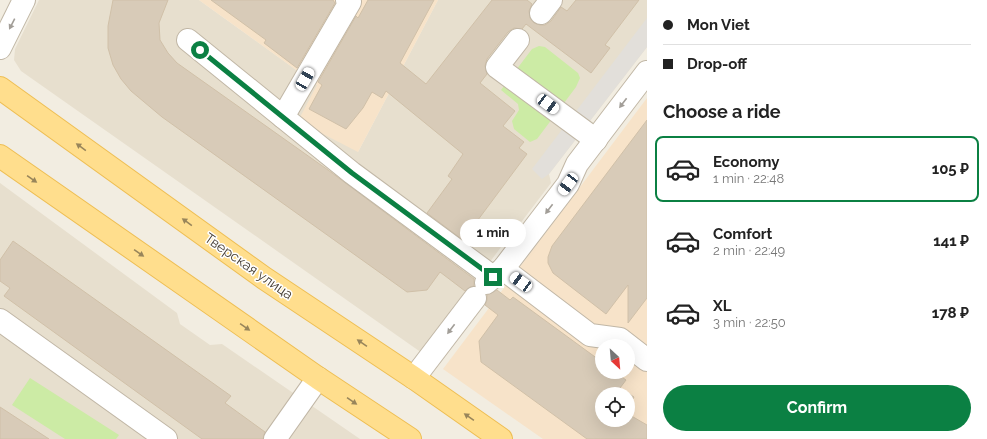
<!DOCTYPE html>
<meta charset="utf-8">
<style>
body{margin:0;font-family:Raleway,sans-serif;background:#f2f2f2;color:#222;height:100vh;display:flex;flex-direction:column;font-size:15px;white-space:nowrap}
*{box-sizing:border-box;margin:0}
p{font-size:13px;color:#767676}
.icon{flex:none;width:22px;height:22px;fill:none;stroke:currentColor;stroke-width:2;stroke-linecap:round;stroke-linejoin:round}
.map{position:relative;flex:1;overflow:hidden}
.details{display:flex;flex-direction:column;background:#fff;width:340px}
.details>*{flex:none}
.banner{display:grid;align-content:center;height:88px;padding:0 16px;background:#fff}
.needle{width:26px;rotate:154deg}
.tools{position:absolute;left:595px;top:339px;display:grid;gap:8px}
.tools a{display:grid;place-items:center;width:40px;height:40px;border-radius:50%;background:#fff;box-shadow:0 4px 16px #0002;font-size:20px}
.end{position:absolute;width:18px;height:18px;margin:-9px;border:5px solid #0b8043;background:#fff;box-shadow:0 0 0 2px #fff}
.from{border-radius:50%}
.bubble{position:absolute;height:28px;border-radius:14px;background:#fff;box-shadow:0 4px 16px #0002;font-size:13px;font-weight:700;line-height:28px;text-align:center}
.car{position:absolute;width:12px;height:24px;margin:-12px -6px;border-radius:5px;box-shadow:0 0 3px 1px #0007;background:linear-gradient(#fff 24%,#345 0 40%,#fff 0 76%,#345 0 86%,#fff 0)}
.banner b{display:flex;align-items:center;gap:14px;height:38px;font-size:15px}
.banner b+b{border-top:1px solid #e0e0e0}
.banner i{width:10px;height:10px;background:#222}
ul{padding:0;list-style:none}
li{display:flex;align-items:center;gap:12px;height:66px;margin:0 8px 6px;padding:0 8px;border:2px solid transparent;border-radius:8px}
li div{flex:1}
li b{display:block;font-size:15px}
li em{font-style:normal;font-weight:700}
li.current{border-color:#0b8043}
li>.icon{width:36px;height:36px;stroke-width:1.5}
h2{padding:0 16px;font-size:18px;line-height:48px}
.button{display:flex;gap:8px;margin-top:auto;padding:8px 16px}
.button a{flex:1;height:46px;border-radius:24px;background:#0b8043;color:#fff;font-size:16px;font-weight:700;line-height:46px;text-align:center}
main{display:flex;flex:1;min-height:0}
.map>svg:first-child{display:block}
.residential{fill:#e7dfce}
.commercial{fill:#f7e3c9;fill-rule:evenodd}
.green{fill:#cceba5}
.parking{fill:#e2dfda}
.building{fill:#d8cbb8;stroke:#d0c0a8}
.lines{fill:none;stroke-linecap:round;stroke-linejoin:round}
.minor-casing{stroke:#c1b7a6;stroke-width:24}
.major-casing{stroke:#eebe53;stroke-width:24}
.minor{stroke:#fff;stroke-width:22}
.major{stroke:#ffde8d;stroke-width:22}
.oneway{fill:#a29e98}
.oneway2{fill:#98855a}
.route{stroke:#0b8043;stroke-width:5}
.labels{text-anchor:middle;stroke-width:3;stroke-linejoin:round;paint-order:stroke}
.street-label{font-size:14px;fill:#443c31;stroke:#fff}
</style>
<main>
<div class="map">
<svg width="647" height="439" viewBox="0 0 647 439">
<rect width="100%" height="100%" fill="#f2ede1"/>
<g class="residential">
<path d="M39,0H199L317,85L358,152L438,0H647V47L549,174L551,183L516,229L513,231L422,353L21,71L14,60L15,49Z"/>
<path d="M0,183L177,313L180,324L210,345L222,344L360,439H0Z"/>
</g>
<g class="commercial">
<path d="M199,0H438L358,152L298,121L317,85Z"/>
<path d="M647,98V439H543L443,369ZM602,346H628V372H602ZM602,394H628V420H602Z"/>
</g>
<g class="green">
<path d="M539,46L545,47L578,73L580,78L576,87L537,139L530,142L514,129L512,121L519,110L518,104L501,90L532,49Z"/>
<path d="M30,378L119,435L116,439H65L12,405Z"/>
</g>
<path class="parking" d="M647,18V47L549,174L542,179L532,169Z"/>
<g class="building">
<path d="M113,0H168L159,23L160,40L168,53L177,63L328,170L474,279V286L470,287L465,291L440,272L427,290L407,292L162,117L131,91L121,79L113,65L108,48V26Z"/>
<path d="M211,0H333L335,3L297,68L264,43L266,40Z"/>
<path d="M368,0H434L400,63L426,84L492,0H527L532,4L529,11L530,18L534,23L540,25H545L551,21L561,7L567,11L576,0H639L605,45L610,48L591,73L526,24L522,29L514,28L508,32L487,59L485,66L487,74L480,83L515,111L503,126L524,142L519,148L527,154L463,240L427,213L452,179L448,176L463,154L386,91L382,98L372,92L363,108L346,129L309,109L322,85L318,82L356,16L358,18Z"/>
<path d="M647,120V298L628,323V285L606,314L553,273L548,263V257L552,246Z"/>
<path d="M13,241L231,396L225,403L265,432L263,439H202L4,296L10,288L0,281V260Z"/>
<path d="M497,290L510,300L513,297L602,362V372H615L626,380L620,388L634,397L628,407V394H602V420H628V414L647,425V439H587L481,362L479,341L498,315L485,305L487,300V295Z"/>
<path d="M0,407L49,439H0Z"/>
</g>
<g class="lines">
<defs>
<g id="minor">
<path d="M541,13L551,0"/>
<path d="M188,40L352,173L493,277"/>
<path d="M518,40L497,67L596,140"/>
<path d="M0,48L24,0"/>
<path d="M283,117L350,2L347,0"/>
<path d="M503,269L590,335L620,339L647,360"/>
<path d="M486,283L503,269L568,184L577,164L647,72"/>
<path d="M0,320L166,439"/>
<path d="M414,378L475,298"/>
<path d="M275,439L318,378"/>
</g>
<g id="major">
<path d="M0,88L264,278L414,378L501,439"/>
<path d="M0,156L318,378L410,439"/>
</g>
</defs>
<use href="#minor" class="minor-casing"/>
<use href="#major" class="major-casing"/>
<use href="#minor" class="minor"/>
<use href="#major" class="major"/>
</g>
<defs><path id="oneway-solid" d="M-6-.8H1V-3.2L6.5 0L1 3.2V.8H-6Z"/></defs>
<g class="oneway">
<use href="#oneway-solid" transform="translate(12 24) rotate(117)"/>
<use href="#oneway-solid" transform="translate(623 103) rotate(127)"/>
<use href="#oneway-solid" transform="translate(549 209) rotate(127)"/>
<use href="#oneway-solid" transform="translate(451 329) rotate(127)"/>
</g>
<g class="oneway2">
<use href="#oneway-solid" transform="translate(81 147) rotate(-144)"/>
<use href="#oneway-solid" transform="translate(32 179) rotate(35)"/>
<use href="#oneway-solid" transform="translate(187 222) rotate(-144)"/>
<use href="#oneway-solid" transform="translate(139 253) rotate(35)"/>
<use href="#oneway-solid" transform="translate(245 327) rotate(35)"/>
<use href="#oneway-solid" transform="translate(362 343) rotate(-146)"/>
<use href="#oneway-solid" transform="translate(352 401) rotate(34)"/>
<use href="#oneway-solid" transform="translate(469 417) rotate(-145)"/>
</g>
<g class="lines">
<path class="route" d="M200,50L352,173L493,277"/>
</g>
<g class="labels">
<g class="street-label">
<text transform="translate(249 266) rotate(35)" y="5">Тверская улица</text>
</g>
</g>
</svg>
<div class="tools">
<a><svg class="needle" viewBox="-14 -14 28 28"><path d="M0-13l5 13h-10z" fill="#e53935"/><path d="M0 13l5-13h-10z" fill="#767676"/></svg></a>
<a><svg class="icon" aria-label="locate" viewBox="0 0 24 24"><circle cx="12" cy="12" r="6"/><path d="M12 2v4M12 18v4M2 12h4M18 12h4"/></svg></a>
</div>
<i class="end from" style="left:200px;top:50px"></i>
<i class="end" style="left:493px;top:277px"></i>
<div class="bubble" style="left:460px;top:219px;width:66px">1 min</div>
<i class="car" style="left:305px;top:79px;rotate:30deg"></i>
<i class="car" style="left:548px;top:104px;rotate:127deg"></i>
<i class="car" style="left:568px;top:184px;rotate:217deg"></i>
<i class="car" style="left:521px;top:282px;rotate:306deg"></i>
</div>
<section class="details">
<div class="banner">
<b><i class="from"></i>Mon Viet</b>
<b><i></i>Drop-off</b>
</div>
<h2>Choose a ride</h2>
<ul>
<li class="current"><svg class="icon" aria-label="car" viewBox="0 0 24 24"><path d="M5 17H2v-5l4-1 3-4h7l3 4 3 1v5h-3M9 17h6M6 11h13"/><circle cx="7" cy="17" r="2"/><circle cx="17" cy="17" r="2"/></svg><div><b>Economy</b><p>1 min · 22:48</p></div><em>105 ₽</em></li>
<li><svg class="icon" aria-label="car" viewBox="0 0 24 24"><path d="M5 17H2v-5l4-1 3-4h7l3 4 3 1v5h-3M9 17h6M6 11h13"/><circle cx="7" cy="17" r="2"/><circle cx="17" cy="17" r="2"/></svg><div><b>Comfort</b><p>2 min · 22:49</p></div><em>141 ₽</em></li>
<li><svg class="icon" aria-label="car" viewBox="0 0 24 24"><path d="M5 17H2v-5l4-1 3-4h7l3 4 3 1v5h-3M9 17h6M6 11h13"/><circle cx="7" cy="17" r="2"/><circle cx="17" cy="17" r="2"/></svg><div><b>XL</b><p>3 min · 22:50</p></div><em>178 ₽</em></li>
</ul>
<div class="button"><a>Confirm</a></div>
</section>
</main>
